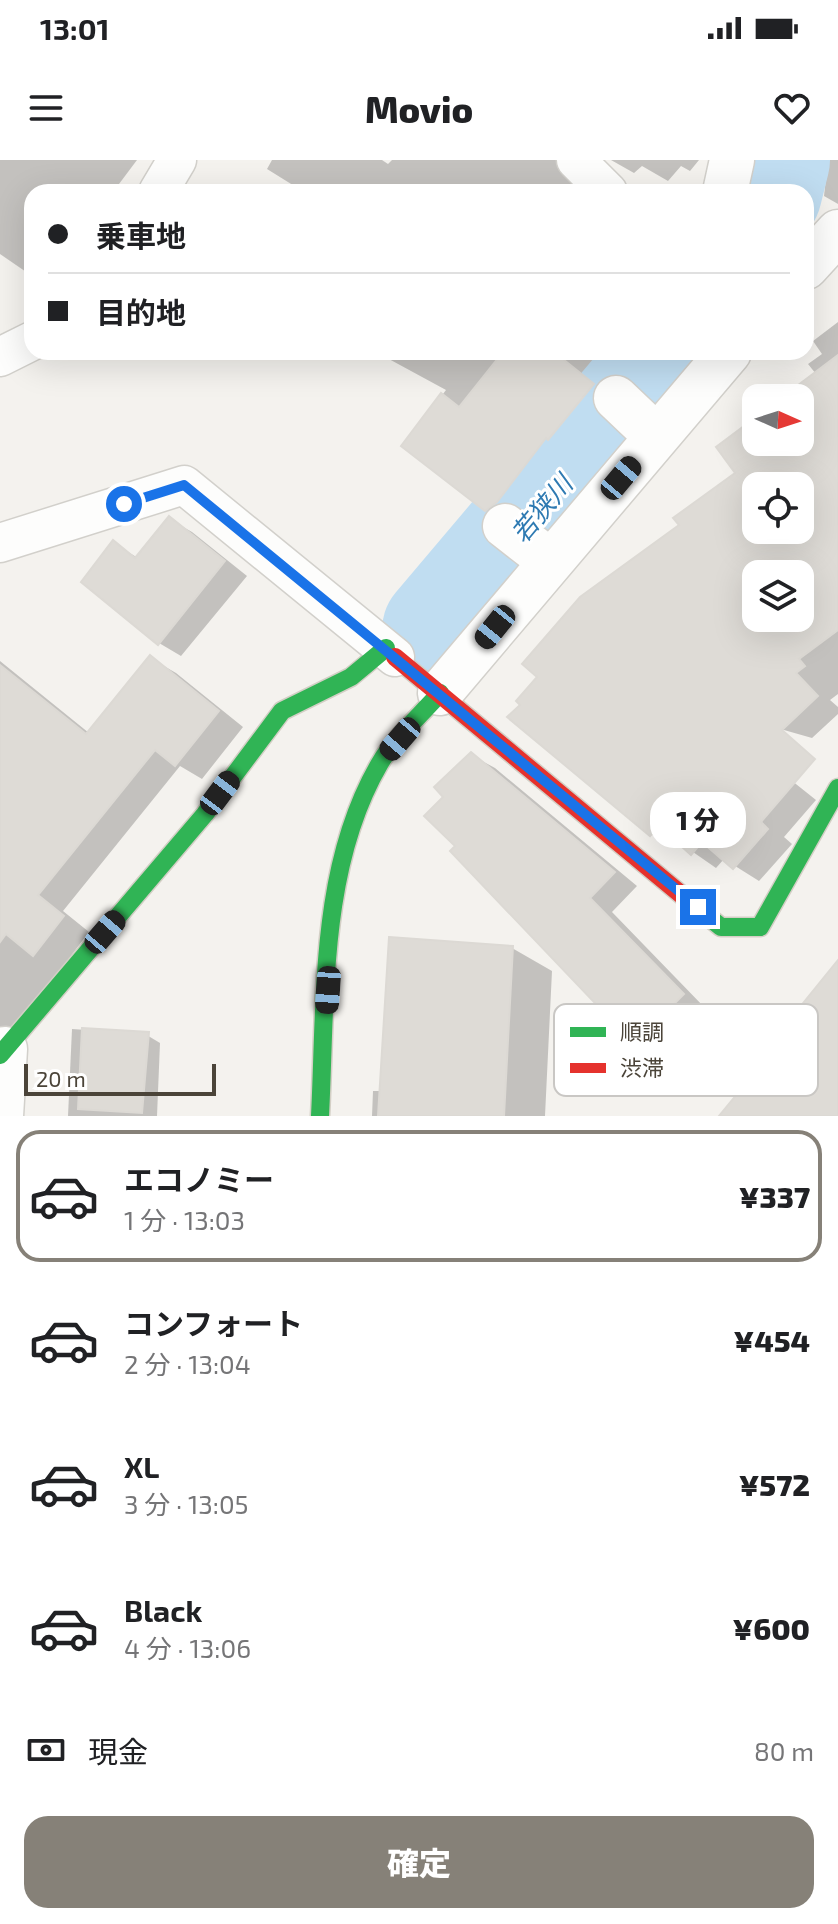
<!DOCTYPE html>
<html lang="ja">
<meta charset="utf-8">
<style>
body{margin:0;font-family:"Exo 2","Noto Sans JP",sans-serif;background:#f2f2f2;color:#202124;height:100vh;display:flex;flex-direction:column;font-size:30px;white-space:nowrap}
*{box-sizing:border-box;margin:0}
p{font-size:26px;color:#757577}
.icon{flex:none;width:44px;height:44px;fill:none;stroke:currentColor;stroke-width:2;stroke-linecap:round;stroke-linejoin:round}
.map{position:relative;height:956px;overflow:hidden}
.drawer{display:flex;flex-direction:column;background:#fff;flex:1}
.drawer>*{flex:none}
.top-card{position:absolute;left:24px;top:24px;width:790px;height:176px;border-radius:24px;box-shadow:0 8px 32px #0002;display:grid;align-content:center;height:176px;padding:0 24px;background:#fff}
.needle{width:52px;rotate:93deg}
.tools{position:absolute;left:742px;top:224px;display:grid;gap:16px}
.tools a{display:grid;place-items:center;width:72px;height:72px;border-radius:16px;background:#fff;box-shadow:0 8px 32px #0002;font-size:40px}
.scale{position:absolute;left:24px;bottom:20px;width:192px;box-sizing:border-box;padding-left:8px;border:4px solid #4b4439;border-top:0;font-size:22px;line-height:28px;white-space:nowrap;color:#4b4439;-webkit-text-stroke:6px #fff;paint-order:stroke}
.end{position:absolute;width:36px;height:36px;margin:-18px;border:10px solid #1a73e8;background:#fff;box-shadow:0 0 0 4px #fff}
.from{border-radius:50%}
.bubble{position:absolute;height:56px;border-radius:24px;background:#fff;box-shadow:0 8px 32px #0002;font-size:26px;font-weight:800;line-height:56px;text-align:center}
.car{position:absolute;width:24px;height:48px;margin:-24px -12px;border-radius:10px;box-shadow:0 0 6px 2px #0007;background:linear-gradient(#222 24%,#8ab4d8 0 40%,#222 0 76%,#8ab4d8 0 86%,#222 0)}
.top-card b{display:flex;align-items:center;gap:28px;height:76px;font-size:30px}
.top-card b+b{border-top:2px solid #e0e0e0}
.top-card i{width:20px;height:20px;background:#202124}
ul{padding:14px 0 0;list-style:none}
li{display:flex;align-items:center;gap:24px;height:132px;margin:0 16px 12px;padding:0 8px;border:4px solid transparent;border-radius:24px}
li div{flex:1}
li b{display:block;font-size:30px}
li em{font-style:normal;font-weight:800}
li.selected{border-color:#868178}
li>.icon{width:72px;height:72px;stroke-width:1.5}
.pay{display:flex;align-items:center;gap:20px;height:88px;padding:0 24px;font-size:30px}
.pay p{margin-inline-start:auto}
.button{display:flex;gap:16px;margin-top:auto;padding:16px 24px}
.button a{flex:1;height:92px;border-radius:24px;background:#868178;color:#fff;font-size:32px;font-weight:800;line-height:92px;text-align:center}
.status{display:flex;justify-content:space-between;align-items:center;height:56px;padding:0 40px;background:#fff;direction:ltr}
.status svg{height:22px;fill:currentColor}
header{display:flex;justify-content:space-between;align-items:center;height:104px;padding:0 24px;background:#fff;font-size:36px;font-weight:800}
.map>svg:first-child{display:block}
.shadow{fill:#0003;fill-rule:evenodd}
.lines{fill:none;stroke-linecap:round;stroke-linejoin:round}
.river{stroke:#c0ddf1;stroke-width:116}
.building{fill:#dedbd6;stroke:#dcd9d4;stroke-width:2;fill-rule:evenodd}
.lane-casing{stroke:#d2d0cb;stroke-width:41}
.street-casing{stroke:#d2d0cb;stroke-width:47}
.fast-casing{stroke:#d3cfc5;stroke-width:21}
.jam-casing{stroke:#d3cfc5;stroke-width:21}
.lane{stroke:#fdfdfc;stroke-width:38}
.street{stroke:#fdfdfc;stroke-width:44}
.fast{stroke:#30b455;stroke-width:18}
.jam{stroke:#e5322d;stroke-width:18}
.route{stroke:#1a73e8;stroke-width:10}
.labels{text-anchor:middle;stroke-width:6;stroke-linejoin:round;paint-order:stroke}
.water-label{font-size:26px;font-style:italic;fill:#2e7ab2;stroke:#fff}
.key{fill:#fff;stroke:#c9c7c4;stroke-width:2}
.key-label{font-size:22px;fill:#4b4439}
</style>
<div class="status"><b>13:01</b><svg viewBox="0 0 49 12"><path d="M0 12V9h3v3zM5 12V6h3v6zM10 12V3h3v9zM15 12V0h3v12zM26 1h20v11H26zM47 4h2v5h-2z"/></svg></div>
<header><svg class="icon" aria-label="menu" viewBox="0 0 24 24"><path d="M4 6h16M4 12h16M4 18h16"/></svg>Movio<svg class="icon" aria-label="heart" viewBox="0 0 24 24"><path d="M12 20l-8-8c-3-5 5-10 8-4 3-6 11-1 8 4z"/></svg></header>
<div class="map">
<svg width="838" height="956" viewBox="0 0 838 956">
<rect width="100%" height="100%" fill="#f4f2ee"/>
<g class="shadow">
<path d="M0,0H137L113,32H32V116L0,94Z"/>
<path d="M272,0H382L388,4L392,0H587L588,32H304L267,9Z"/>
<path d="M611,0H699L690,11L681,6L668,21L642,6L634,13Z"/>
<path d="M828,0H838V44L824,36Z"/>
<path d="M838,162V534L830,540L838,547V554L812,578L697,545L816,640L784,677L792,684L759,721L724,699L716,708L680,683L675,688L651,674L682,366L737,313L756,259V282H800V238H784L816,214L808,204L822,194L813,181ZM756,326H800V370H756ZM756,414H800V458H756Z"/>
<path d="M376,192H605L617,203L599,225L619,241L576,294L573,292L524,357L513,364L487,349L403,286L446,230Z"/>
<path d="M169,359L192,372L247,416L181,496L159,483L113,383L138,398Z"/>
<path d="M150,498L176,513L243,567L202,619L180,606L63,751L89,772L0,890V501L89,573Z"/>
<path d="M471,595L495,608L637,726L612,752L706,849L659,895L635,882L458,687L446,637Z"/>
<path d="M512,788L552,811L545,956H372L373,931H382Z"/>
<path d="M72,869L145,874L160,883L157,956H68Z"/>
</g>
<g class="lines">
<g class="river">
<path d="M764,32L772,0"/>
<path d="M440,470L675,192"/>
</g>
</g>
<g class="building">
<path d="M503,192H554L594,224L548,280L546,278L497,342L485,351L401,286L441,233L459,247Z"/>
<path d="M838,195V470L799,499L805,506L796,513L818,536L782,570L815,599L761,662L768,669L733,709L702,682L691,695L659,666L650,676L507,557L520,545L516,541L537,517L522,504L580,437L679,365L673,358L735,313L716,287L756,257V282H800V238H781ZM756,326H800V370H756ZM756,414H800V458H756Z"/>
<path d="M169,356L225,401L158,485L81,422L113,380L135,398Z"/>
<path d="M150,495L219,551L175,606L155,590L38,735L64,756L33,796L6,774L0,782V505L86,574Z"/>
<path d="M471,592L615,712L590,738L684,834L634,884L450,691L455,686L424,656L443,637L434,627Z"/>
<path d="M389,777L513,786L504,956H378Z"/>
<path d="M838,800V956H719L775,888L770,884Z"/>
<path d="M82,868L149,872L142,953L78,949Z"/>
</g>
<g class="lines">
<defs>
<g id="lane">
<path d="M576,0L608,32"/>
<path d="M158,32L177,0"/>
<path d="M0,197L32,181"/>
<path d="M0,383L184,325L395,497"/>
</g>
<g id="street">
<path d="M725,32L732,0"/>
<path d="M806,107L838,72"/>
<path d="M616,238L656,276"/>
<path d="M505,366L550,401"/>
<path d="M440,533L729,192"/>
<path d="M1,956L5,889"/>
</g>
<g id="fast">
<path d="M689,741L721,767H760L838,628"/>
<path d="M0,895L205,654L282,551L351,517L386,488"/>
<path d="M320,956C326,839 319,707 380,603C396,576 420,556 440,533"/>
</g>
<path id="jam" d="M395,497L689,741"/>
</defs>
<use href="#lane" class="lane-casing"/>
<use href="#street" class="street-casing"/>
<use href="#fast" class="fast-casing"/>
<use href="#jam" class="jam-casing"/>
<use href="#lane" class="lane"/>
<use href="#street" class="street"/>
<use href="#fast" class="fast"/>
<use href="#jam" class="jam"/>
</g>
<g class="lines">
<path class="route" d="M124,344L184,325L698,747"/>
</g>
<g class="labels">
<g class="water-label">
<text transform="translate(542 349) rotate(-50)" y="9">若狭川</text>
</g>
</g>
<rect x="554" y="844" width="264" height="92" rx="12" class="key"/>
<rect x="570" y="867" width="36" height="10" fill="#30b455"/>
<rect x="570" y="903" width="36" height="10" fill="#e5322d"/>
<g class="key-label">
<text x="620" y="880">順調</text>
<text x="620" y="916">渋滞</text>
</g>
</svg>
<div class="tools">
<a><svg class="needle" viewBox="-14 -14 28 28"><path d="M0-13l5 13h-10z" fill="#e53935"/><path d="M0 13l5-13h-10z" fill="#757577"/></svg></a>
<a><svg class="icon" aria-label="locate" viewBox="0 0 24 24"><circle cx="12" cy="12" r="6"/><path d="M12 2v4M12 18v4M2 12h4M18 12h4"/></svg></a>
<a><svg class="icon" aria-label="layers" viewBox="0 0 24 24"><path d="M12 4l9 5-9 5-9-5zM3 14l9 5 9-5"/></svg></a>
</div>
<div class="scale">20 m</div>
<i class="end from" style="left:124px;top:344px"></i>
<i class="end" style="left:698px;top:747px"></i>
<div class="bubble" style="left:650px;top:632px;width:96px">1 分</div>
<i class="car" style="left:621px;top:318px;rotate:40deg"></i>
<i class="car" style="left:495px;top:467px;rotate:219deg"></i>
<i class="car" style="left:400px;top:579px;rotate:221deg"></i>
<i class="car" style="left:220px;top:633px;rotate:37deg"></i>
<i class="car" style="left:105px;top:772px;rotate:41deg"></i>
<i class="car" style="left:328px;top:830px;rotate:184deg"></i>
<div class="top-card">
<b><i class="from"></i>乗車地</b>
<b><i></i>目的地</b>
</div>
</div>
<section class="drawer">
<ul>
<li class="selected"><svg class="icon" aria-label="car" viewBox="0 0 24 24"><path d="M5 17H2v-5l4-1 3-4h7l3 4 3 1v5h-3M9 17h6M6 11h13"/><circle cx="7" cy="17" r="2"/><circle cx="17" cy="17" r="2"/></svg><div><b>エコノミー</b><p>1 分 · 13:03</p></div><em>¥337</em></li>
<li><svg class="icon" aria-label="car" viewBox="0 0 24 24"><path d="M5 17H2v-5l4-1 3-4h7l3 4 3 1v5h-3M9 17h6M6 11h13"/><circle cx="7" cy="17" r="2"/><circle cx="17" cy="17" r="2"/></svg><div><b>コンフォート</b><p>2 分 · 13:04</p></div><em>¥454</em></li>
<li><svg class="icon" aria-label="car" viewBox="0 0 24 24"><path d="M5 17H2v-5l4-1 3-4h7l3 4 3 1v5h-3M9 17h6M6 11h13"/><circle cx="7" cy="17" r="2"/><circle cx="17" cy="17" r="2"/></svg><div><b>XL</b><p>3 分 · 13:05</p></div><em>¥572</em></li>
<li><svg class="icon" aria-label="car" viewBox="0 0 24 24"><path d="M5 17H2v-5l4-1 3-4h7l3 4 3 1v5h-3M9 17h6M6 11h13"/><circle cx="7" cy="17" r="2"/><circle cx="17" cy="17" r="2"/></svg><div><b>Black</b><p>4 分 · 13:06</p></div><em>¥600</em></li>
</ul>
<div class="pay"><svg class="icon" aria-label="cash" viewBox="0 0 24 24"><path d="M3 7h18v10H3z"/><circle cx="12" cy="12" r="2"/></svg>現金<p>80 m</p></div>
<div class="button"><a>確定</a></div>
</section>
